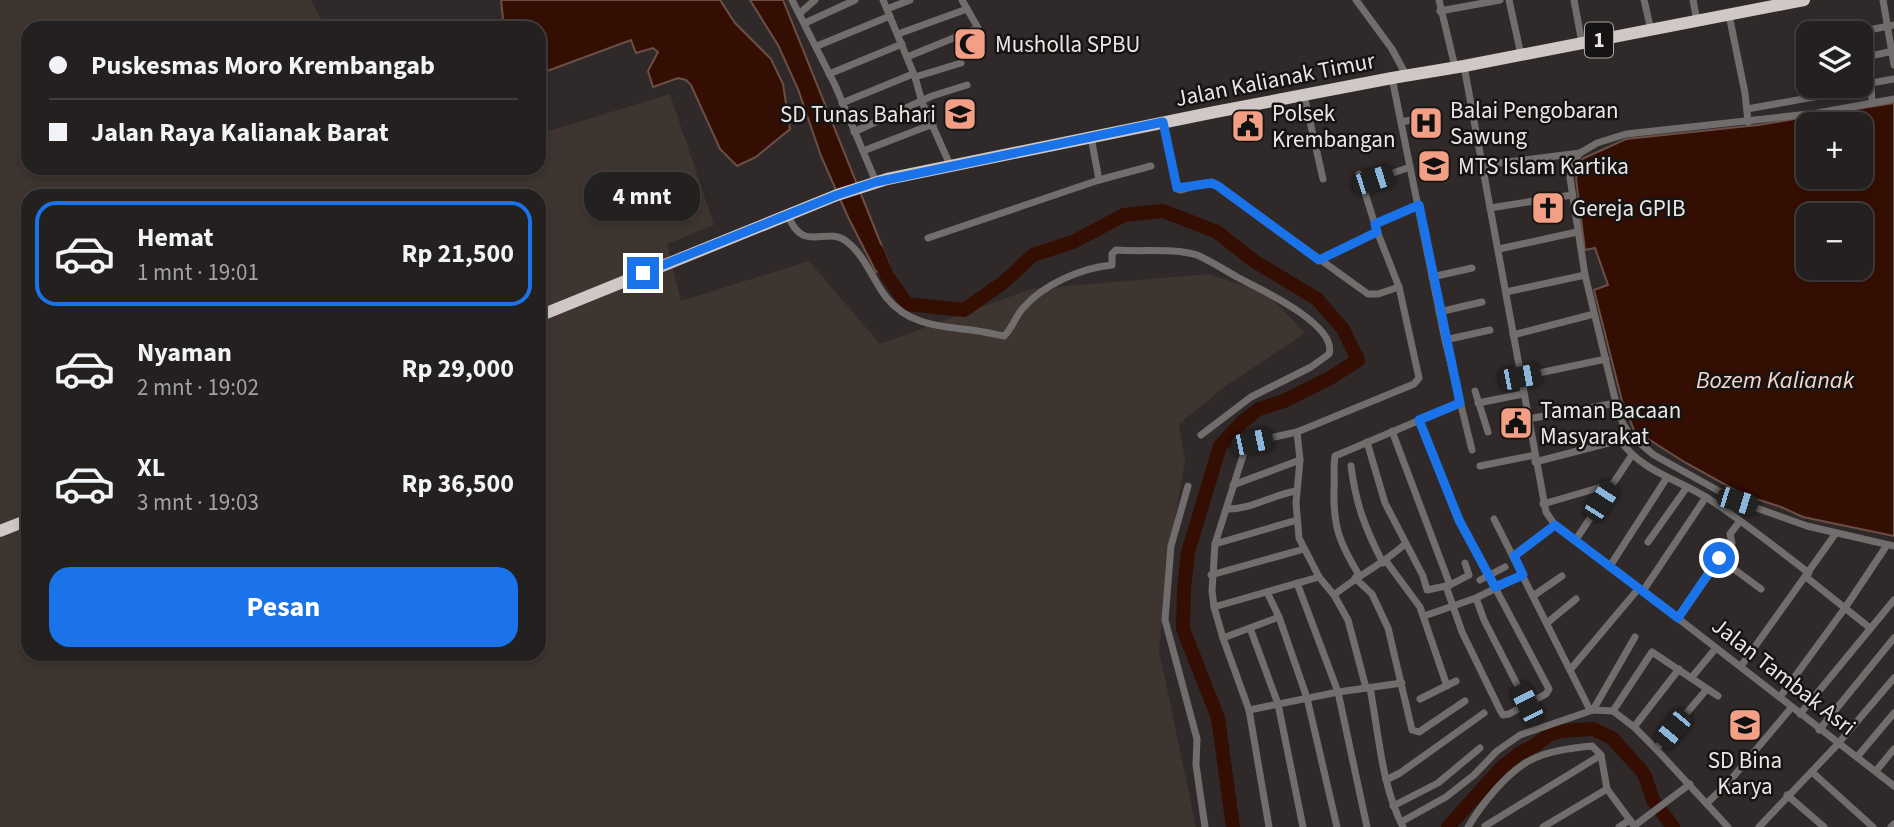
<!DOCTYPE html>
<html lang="id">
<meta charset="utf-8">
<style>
body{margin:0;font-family:"Source Sans 3",sans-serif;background:#2f2d2c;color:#f1f3f6;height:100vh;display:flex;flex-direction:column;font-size:26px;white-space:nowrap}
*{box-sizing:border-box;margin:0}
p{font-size:23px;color:#a3a3a4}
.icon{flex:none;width:38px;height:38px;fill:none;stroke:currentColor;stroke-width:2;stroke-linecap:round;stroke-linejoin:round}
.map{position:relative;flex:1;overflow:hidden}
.sheet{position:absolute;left:21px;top:189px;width:525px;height:472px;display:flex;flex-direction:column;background:#23201f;border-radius:21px;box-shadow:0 4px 10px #0003,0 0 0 2px #403e3d}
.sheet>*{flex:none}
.top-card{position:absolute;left:21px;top:21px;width:525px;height:154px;border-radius:21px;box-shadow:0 4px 10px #0003,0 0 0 2px #403e3d;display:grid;align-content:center;height:154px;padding:0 28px;background:#23201f}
.fabs{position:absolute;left:1796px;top:21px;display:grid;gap:14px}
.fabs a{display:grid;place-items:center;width:77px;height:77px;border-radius:14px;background:#23201f;box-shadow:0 4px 10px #0003,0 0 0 2px #403e3d;font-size:35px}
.end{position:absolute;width:32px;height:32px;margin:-16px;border:9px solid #1a73e8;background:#fff;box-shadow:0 0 0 4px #fff}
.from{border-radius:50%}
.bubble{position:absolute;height:49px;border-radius:21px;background:#23201f;box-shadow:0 4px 10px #0003,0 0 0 2px #403e3d;font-size:23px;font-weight:700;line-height:49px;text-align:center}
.car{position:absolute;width:21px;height:42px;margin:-21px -10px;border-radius:9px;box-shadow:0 0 5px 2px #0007;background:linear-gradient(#222 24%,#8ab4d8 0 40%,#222 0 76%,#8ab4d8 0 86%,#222 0)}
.top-card b{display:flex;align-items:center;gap:24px;height:66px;font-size:26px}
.top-card b+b{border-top:2px solid #403e3d}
.top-card i{width:18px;height:18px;background:#f1f3f6}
ul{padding:12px 0 0;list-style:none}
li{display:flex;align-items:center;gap:21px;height:105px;margin:0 14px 10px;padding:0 14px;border:4px solid transparent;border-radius:21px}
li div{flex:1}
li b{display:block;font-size:26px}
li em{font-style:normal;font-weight:700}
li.active{border-color:#1a73e8}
li>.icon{width:63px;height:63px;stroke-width:1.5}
.action{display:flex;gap:14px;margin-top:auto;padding:14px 28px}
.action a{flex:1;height:80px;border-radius:21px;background:#1a73e8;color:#fff;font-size:28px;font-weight:700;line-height:80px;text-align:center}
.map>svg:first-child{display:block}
.built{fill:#3e3430;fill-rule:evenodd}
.water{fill:#350e03;stroke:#6b4f47;stroke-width:2;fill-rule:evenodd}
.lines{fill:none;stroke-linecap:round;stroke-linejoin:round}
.river{stroke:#350e03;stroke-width:14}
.street{stroke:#706d6c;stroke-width:7}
.highway{stroke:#cfc8c6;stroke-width:12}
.route{stroke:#1a73e8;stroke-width:9}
.labels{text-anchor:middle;stroke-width:5;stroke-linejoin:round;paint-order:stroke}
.shield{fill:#161413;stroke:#aaa7a6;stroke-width:2}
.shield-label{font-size:21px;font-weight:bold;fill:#e9e6e5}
.poi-label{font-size:23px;fill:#e9e6e5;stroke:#161413;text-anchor:start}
.street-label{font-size:23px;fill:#e9e6e5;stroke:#161413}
.water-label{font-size:24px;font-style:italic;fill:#f6d6cc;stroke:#161413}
</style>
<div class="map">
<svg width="1894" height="827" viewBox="0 0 1894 827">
<rect width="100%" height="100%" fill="#2f2a29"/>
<path class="built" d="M0,0H311L326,28H28V168H539V134L670,94L714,225L667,244L681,301L809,261L880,344L1031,289L1209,274L1267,293L1305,333L1227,385L1179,424L1185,461L1171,543L1159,650L1196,827H0ZM28,196H539V654H28Z"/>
<g class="water">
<path d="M501,0H720L735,23L771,59L783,84L790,129L756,157L737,166L720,149L691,85L686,80L678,78L653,87L648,71L658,52L653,48L636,53L631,40L539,74V28H504Z"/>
<path d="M750,0H783L889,264L876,272L848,217L821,156L798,89L778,45Z"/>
<path d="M1894,103V536L1803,517L1781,507L1744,495L1686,463L1634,430L1622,401L1594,290L1608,285L1595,248L1585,250L1576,179L1582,159L1626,139L1758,125ZM1808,124H1860V177H1808ZM1808,215H1860V268H1808Z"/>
</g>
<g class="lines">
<g class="river">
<path d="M877,251L887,276L907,304L964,310L1004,282L1033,255L1073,242L1124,215L1163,211L1217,232L1254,261L1317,299L1343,329L1358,360L1330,378L1284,401L1259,409L1242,422L1220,446L1188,552L1184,590L1183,629L1218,718L1233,827"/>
<path d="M1448,827L1501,768L1520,753L1534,746L1549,735L1560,731L1593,729L1612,738L1640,769L1645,776L1653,800L1673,827"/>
</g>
<g class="street">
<path d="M792,0L835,85L876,182"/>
<path d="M883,0L915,77L922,102L950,165"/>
<path d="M1356,0L1392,49L1406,75"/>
<path d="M1439,0L1455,67"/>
<path d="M1509,0L1521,55"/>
<path d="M1574,0L1582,43"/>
<path d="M1644,0L1651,30"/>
<path d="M1693,0L1697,21"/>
<path d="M1883,0L1894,65"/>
<path d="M887,9L910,0"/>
<path d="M1440,11L1500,0"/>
<path d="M800,13L815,0"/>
<path d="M1729,15L1745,93L1748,122"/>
<path d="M805,23L855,0"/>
<path d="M1859,32L1894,25"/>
<path d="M898,34L967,9"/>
<path d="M817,46L890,16"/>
<path d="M907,57L978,28L962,0"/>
<path d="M1865,57L1894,51"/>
<path d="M1464,66L1546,512L1555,525L1575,541L1639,588L1894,786"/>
<path d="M829,74L902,44"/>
<path d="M915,77L961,63"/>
<path d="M1392,78L1445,340L1472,450"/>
<path d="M1871,84L1872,103"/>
<path d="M1860,85L1894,79"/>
<path d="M1304,95L1323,179"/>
<path d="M1894,99L1818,113L1626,134L1597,143L1580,153L1574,161L1570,178L1585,275L1616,403L1623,424L1630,435L1654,455L1737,501L1807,526L1894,546"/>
<path d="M842,103L913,74"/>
<path d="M1747,109L1831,94L1857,86"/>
<path d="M1401,122L1437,115"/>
<path d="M1163,123L1177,188L1180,190L1206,183L1218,186L1368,294H1378L1399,287"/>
<path d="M854,132L932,96L967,85"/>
<path d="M1091,137L1099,180"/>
<path d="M863,151L933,124"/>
<path d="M1483,165L1580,153"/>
<path d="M1373,180L1410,167"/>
<path d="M1490,208L1572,195"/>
<path d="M788,215C802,254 826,226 846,241C865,255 872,279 886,297C910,327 943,326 978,331C987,332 996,335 1004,336C1012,329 1015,317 1023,308C1044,284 1081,268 1112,265V254L1116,250C1140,252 1175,248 1197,255C1211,261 1226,271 1239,278C1260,289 1338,325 1329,354L1311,367L1251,397L1201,435"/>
<path d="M1375,224L1419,205"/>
<path d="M928,238L1099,180L1151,166"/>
<path d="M1499,249L1577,232"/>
<path d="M1319,260L1377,231"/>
<path d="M1432,277L1472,268"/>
<path d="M1506,292L1585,275"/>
<path d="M1439,312L1482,302"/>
<path d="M1513,335L1594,314"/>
<path d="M1445,340L1490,330"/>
<path d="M1520,377L1606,359"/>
<path d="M1475,391L1488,432"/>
<path d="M1478,403L1523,394"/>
<path d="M1528,419L1616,403"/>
<path d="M1392,431L1450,585L1446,586"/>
<path d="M1297,432L1300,460L1296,503L1299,538L1319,577L1334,595L1348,620L1366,688"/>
<path d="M1620,440C1642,472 1678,479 1709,499C1744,522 1776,548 1809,573"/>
<path d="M1367,442L1385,503L1423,576L1427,590L1446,586L1462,632L1500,710L1503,715L1509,714L1546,694L1549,689L1459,520L1419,420"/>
<path d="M1535,462L1624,439"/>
<path d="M1351,466C1356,505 1365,528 1383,563"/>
<path d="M1480,466L1535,455"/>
<path d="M1233,485L1300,460"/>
<path d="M1188,486L1171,546L1165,620L1197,739L1196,765L1205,827"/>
<path d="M1543,504L1612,484"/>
<path d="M1227,509C1250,510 1272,495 1296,491"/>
<path d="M1494,519L1590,710"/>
<path d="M1575,541L1632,455"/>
<path d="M1648,542L1687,487"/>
<path d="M1215,544L1297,520"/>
<path d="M1514,556L1555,525"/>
<path d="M1719,558L1761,589"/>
<path d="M1386,561L1420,607L1447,686"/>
<path d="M1610,566L1666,479"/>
<path d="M1211,575L1304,549"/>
<path d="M1359,575C1340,544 1333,527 1334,490C1335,479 1333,468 1335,456L1460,403"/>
<path d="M1806,577L1870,628"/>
<path d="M1355,578L1372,594L1388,628L1412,730L1419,732L1465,701"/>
<path d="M1480,580L1505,567"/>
<path d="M1297,583L1338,692L1367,827"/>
<path d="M1450,585L1469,575L1465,563"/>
<path d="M1643,591L1706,497"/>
<path d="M1267,592L1279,617L1307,698L1337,827"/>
<path d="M1334,595C1357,576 1383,564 1405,544"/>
<path d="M1533,596L1562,576"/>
<path d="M1476,598L1484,620L1527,704"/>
<path d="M1214,607L1319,577"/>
<path d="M1424,616L1476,598L1523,575"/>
<path d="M1678,618L1732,543L1730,534L1740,521"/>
<path d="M1547,623L1576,599"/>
<path d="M1250,628L1278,704L1303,827"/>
<path d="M1223,638L1279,617"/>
<path d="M1741,666L1836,533"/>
<path d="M1570,670L1639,588"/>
<path d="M1692,677L1716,648"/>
<path d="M1370,688C1379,734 1381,784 1403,827"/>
<path d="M1780,697L1845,608L1887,545"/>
<path d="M1420,699L1456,681"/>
<path d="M1249,710L1338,692L1402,683"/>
<path d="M1593,710L1613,711L1634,727L1656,749L1728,827"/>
<path d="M1613,711L1652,652L1718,696"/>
<path d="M1800,714L1894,600"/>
<path d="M1634,727L1679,669"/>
<path d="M1819,730L1894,638"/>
<path d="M1656,749L1707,689"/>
<path d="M1857,757L1894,713"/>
<path d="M1876,771L1894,749"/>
<path d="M1812,772L1873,827"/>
<path d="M1386,780L1400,773L1484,713"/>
<path d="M1787,795L1824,827"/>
<path d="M1707,803L1728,783L1791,708"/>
<path d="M1393,806L1438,783L1480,748"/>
<path d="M1401,822L1446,797L1474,775L1497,751L1520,735L1593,710L1635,637"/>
<path d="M1485,826L1601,755"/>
<path d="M1634,826L1690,784"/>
<path d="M1269,827L1249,710L1223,638L1214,607L1212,591L1215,544L1247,443L1297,432L1414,384L1419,378L1399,287L1377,231L1359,174"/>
<path d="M1468,827C1481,805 1505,775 1527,762C1545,751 1572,748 1592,746L1601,755L1607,789L1635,827"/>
<path d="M1543,827L1607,789"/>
<path d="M1619,827L1630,820"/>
<path d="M1759,827L1836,746L1894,678"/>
<path d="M1891,827L1894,824"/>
</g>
<g class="highway">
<path d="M539,316L837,195L887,179L1215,112L1392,78L1464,66L1804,0"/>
<path d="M0,531L28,520"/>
</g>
</g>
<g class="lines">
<path class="route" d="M643,273L837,195L876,182L1163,122L1177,188L1212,183L1218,186L1319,260L1377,232L1375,224L1419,205L1460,403L1419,420L1459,520L1495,587L1523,575L1514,556L1555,525L1678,618L1719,558"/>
</g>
<defs>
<symbol id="mosque-square" viewBox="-11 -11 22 22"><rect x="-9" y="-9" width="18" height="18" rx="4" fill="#f39f85" stroke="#161413"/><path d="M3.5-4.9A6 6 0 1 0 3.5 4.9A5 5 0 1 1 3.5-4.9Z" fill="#111"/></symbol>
<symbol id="school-square" viewBox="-11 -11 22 22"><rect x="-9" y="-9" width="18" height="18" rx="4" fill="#f39f85" stroke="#161413"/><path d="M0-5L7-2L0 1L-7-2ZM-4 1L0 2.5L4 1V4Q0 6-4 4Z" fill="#111"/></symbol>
<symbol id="hospital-square" viewBox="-11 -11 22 22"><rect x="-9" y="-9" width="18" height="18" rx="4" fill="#f39f85" stroke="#161413"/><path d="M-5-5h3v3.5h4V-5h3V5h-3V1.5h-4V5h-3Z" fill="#111"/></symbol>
<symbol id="civic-square" viewBox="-11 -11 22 22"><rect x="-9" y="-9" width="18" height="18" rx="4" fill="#f39f85" stroke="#161413"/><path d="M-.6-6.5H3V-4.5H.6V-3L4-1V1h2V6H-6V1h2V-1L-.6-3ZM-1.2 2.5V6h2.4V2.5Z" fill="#111"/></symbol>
<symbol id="church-square" viewBox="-11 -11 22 22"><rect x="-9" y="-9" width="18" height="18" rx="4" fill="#f39f85" stroke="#161413"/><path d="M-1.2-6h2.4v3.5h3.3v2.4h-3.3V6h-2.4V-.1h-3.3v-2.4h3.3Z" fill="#111"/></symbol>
</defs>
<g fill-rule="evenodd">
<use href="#mosque-square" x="951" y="25" width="38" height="38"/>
<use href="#school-square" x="941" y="95" width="38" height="38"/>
<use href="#hospital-square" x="1407" y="104" width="38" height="38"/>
<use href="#civic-square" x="1229" y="107" width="38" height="38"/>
<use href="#school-square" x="1415" y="147" width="38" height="38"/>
<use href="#church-square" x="1529" y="189" width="38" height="38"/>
<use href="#civic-square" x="1497" y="404" width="38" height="38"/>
<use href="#school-square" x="1726" y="706" width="38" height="38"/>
</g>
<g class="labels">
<rect class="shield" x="1585" y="22.5" width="28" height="35" rx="5"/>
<g class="shield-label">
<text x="1599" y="47">1</text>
</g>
<g class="poi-label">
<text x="995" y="52">Musholla SPBU</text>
<text x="1450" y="118">Balai Pengobaran<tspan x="1450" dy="26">Sawung</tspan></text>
<text x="1272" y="121">Polsek<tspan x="1272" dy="26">Krembangan</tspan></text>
<text x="936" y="122" text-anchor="end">SD Tunas Bahari</text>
<text x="1458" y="174">MTS Islam Kartika</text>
<text x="1572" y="216">Gereja GPIB</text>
<text x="1540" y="418">Taman Bacaan<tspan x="1540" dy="26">Masyarakat</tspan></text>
<text x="1745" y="768" text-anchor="middle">SD Bina<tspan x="1745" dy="26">Karya</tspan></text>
</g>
<g class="street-label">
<text transform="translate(1275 79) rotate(-11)" y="8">Jalan Kalianak Timur</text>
<text transform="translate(1784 676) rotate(38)" y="8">Jalan Tambak Asri</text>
</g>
<g class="water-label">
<text x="1775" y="388">Bozem Kalianak</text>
</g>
</g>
</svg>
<div class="fabs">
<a><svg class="icon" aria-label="layers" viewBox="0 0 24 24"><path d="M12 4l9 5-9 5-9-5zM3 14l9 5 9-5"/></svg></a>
<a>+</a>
<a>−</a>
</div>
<i class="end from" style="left:1719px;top:558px"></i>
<i class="end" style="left:643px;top:273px"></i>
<div class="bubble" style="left:584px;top:172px;width:116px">4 mnt</div>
<i class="car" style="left:1373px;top:180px;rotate:72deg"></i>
<i class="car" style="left:1520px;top:377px;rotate:79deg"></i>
<i class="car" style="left:1252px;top:442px;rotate:78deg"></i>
<i class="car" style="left:1601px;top:501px;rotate:33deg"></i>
<i class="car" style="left:1737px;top:501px;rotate:107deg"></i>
<i class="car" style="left:1527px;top:704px;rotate:333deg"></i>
<i class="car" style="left:1673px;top:729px;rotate:220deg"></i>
<div class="top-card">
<b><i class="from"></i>Puskesmas Moro Krembangab</b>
<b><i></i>Jalan Raya Kalianak Barat</b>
</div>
<section class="sheet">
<ul>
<li class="active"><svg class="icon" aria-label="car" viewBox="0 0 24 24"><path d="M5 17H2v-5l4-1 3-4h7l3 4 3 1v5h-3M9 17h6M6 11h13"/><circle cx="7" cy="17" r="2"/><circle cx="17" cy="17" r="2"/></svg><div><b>Hemat</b><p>1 mnt · 19:01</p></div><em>Rp 21,500</em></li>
<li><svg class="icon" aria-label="car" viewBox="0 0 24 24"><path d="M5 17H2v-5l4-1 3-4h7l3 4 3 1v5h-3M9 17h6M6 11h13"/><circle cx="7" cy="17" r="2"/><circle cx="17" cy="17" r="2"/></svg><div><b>Nyaman</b><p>2 mnt · 19:02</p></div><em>Rp 29,000</em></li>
<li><svg class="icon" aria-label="car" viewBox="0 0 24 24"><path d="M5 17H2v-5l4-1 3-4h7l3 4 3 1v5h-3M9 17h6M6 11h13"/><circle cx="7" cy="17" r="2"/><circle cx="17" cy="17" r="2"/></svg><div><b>XL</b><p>3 mnt · 19:03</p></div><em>Rp 36,500</em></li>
</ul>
<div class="action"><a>Pesan</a></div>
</section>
</div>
